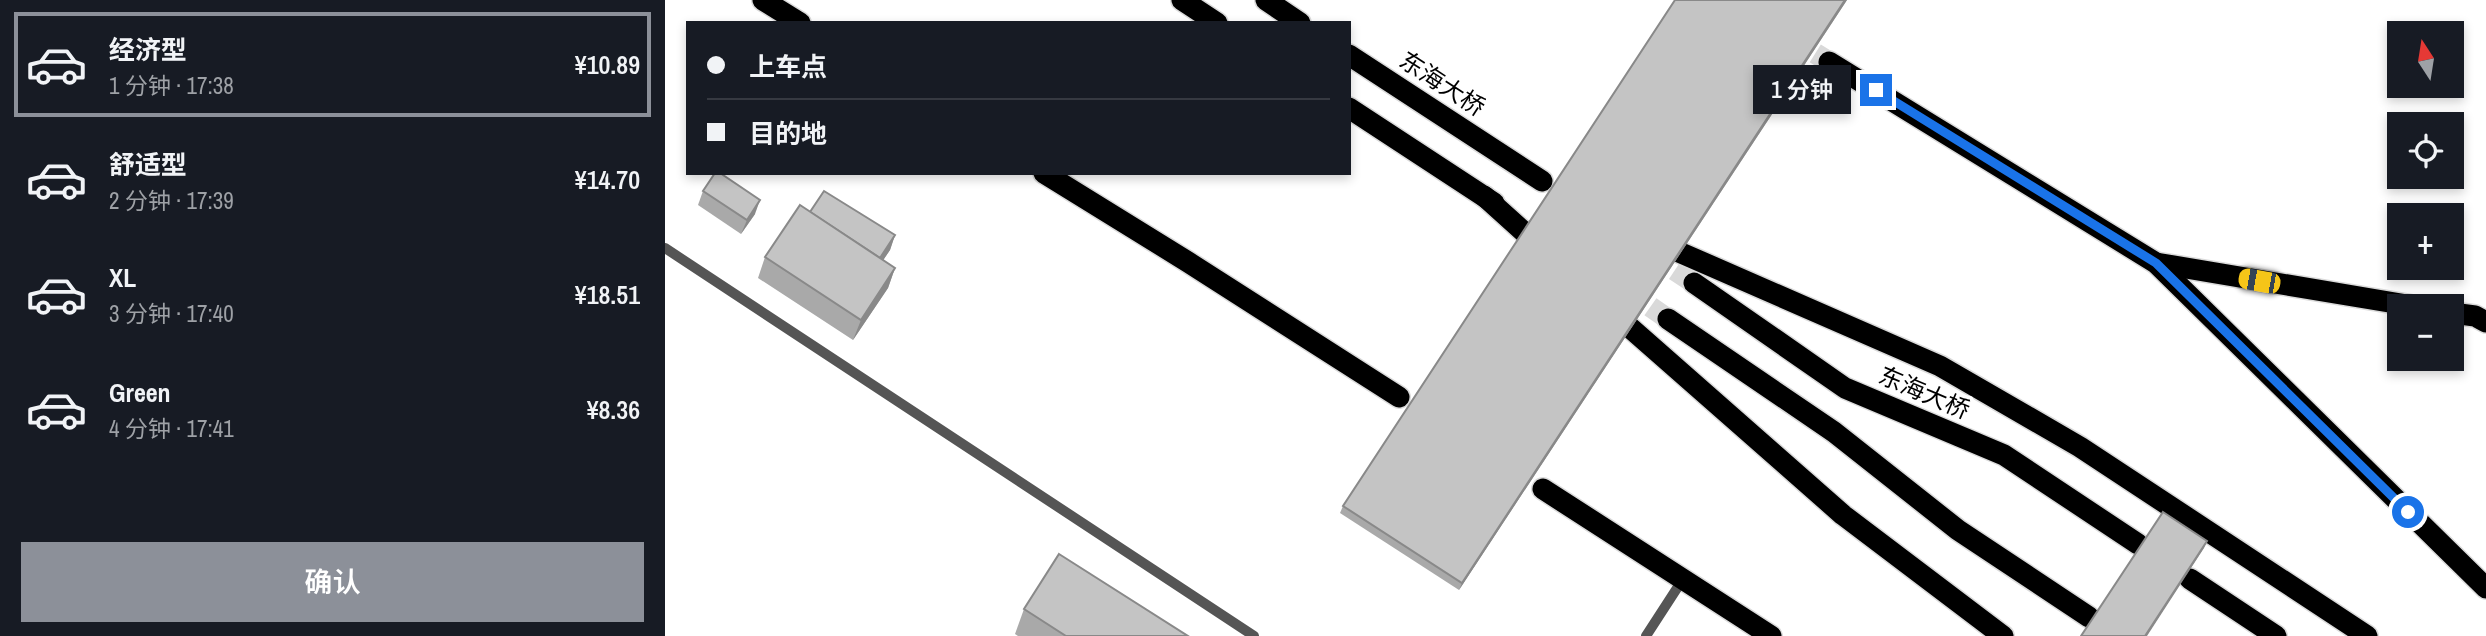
<!DOCTYPE html>
<html lang="zh">
<meta charset="utf-8">
<style>
body{margin:0;font-family:"Archivo Narrow","Noto Sans SC",sans-serif;background:#20242c;color:#f1f3f6;height:100vh;display:flex;flex-direction:column;font-size:26px;white-space:nowrap}
*{box-sizing:border-box;margin:0}
p{font-size:23px;color:#9ea1a6}
.icon{flex:none;width:38px;height:38px;fill:none;stroke:currentColor;stroke-width:2;stroke-linecap:round;stroke-linejoin:round}
.map{position:relative;flex:1;overflow:hidden}
.side{display:flex;flex-direction:column;background:#171b24;width:665px}
.side>*{flex:none}
.banner{position:absolute;left:21px;top:21px;width:665px;height:154px;border-radius:0px;box-shadow:0 4px 10px #0003;display:grid;align-content:center;height:154px;padding:0 21px;background:#171b24}
.needle{width:46px;rotate:348deg}
.tools{position:absolute;left:1722px;top:21px;display:grid;gap:14px}
.tools a{display:grid;place-items:center;width:77px;height:77px;border-radius:0px;background:#171b24;box-shadow:0 4px 10px #0003;font-size:35px}
.end{position:absolute;width:32px;height:32px;margin:-16px;border:9px solid #1a73e8;background:#fff;box-shadow:0 0 0 4px #fff}
.from{border-radius:50%}
.bubble{position:absolute;height:49px;border-radius:0px;background:#171b24;box-shadow:0 4px 10px #0003;font-size:23px;font-weight:600;line-height:49px;text-align:center}
.car{position:absolute;width:21px;height:42px;margin:-21px -10px;border-radius:9px;box-shadow:0 0 5px 2px #0007;background:linear-gradient(#f5c518 24%,#345 0 40%,#f5c518 0 76%,#345 0 86%,#f5c518 0)}
.banner b{display:flex;align-items:center;gap:24px;height:66px;font-size:26px}
.banner b+b{border-top:2px solid #363941}
.banner i{width:18px;height:18px;background:#f1f3f6}
ul{padding:12px 0 0;list-style:none}
li{display:flex;align-items:center;gap:21px;height:105px;margin:0 14px 10px;padding:0 7px;border:4px solid transparent;border-radius:0px}
li div{flex:1}
li b{display:block;font-size:26px}
li em{font-style:normal;font-weight:600}
li.on{border-color:#8c9099}
li>.icon{width:63px;height:63px;stroke-width:1.5}
.primary-button{display:flex;gap:14px;margin-top:auto;padding:14px 21px}
.primary-button a{flex:1;height:80px;border-radius:0px;background:#8c9099;color:#fff;font-size:28px;font-weight:600;line-height:80px;text-align:center}
main{display:flex;flex:1;min-height:0}
.map>svg:first-child{display:block}
.lines{fill:none;stroke-linecap:round;stroke-linejoin:round}
.motorway-tunnel{stroke:#d9d9d9;stroke-width:21;stroke-dasharray:21 10;stroke-linecap:butt}
.motorway-casing{stroke:#dbdbdb;stroke-width:24}
.service{stroke:#555;stroke-width:10}
.motorway{stroke:#000;stroke-width:21}
.wall{fill:#a9a9a9}
.shaded-wall{fill:#898989}
.building{fill:#c4c4c4;stroke:#898989;stroke-width:2}
.route{stroke:#1a73e8;stroke-width:9}
.labels{text-anchor:middle;stroke-width:7;stroke-linejoin:round;paint-order:stroke}
.street-label{font-size:24px;fill:#000;stroke:#fff}
</style>
<main>
<section class="side">
<ul>
<li class="on"><svg class="icon" aria-label="car" viewBox="0 0 24 24"><path d="M5 17H2v-5l4-1 3-4h7l3 4 3 1v5h-3M9 17h6M6 11h13"/><circle cx="7" cy="17" r="2"/><circle cx="17" cy="17" r="2"/></svg><div><b>经济型</b><p>1 分钟 · 17:38</p></div><em>¥10.89</em></li>
<li><svg class="icon" aria-label="car" viewBox="0 0 24 24"><path d="M5 17H2v-5l4-1 3-4h7l3 4 3 1v5h-3M9 17h6M6 11h13"/><circle cx="7" cy="17" r="2"/><circle cx="17" cy="17" r="2"/></svg><div><b>舒适型</b><p>2 分钟 · 17:39</p></div><em>¥14.70</em></li>
<li><svg class="icon" aria-label="car" viewBox="0 0 24 24"><path d="M5 17H2v-5l4-1 3-4h7l3 4 3 1v5h-3M9 17h6M6 11h13"/><circle cx="7" cy="17" r="2"/><circle cx="17" cy="17" r="2"/></svg><div><b>XL</b><p>3 分钟 · 17:40</p></div><em>¥18.51</em></li>
<li><svg class="icon" aria-label="car" viewBox="0 0 24 24"><path d="M5 17H2v-5l4-1 3-4h7l3 4 3 1v5h-3M9 17h6M6 11h13"/><circle cx="7" cy="17" r="2"/><circle cx="17" cy="17" r="2"/></svg><div><b>Green</b><p>4 分钟 · 17:41</p></div><em>¥8.36</em></li>
</ul>
<div class="primary-button"><a>确认</a></div>
</section>
<div class="map">
<svg width="1821" height="636" viewBox="0 0 1821 636">
<rect width="100%" height="100%" fill="#fff"/>
<g class="lines">
<g class="motorway-tunnel">
<path d="M1124,37L1164,62"/>
<path d="M984,253L1029,283"/>
<path d="M960,289L1003,319"/>
</g>
<defs>
<g id="motorway">
<path d="M98,0L135,23"/>
<path d="M517,0L552,23"/>
<path d="M601,0L635,23"/>
<path d="M684,55L877,181"/>
<path d="M1164,62L1491,263L1821,588"/>
<path d="M684,108L829,203"/>
<path d="M379,173L523,262L734,397"/>
<path d="M819,196L880,251"/>
<path d="M991,242L1275,366L1415,447L1702,636"/>
<path d="M1491,263L1748,306"/>
<path d="M1029,283L1180,388L1339,455L1473,544"/>
<path d="M945,310L1178,515L1338,636"/>
<path d="M1787,313L1810,316L1821,322"/>
<path d="M1003,319L1169,432L1293,530L1424,617"/>
<path d="M878,489L1106,636"/>
<path d="M1525,579L1611,636"/>
</g>
</defs>
<use href="#motorway" class="motorway-casing"/>
<g class="service">
<path d="M0,248L589,636"/>
<path d="M981,636L1018,579"/>
</g>
<use href="#motorway" class="motorway"/>
</g>
<g class="wall">
<path d="M1010,0H1182L794,590L675,513L678,506Z"/>
<path d="M38,191L90,214L76,234L33,205Z"/>
<path d="M145,212L230,235L225,250L218,260L230,268L223,288L188,340L93,278L100,257Z"/>
<path d="M359,609L523,636H353L350,634Z"/>
</g>
<g class="shaded-wall">
<path d="M1180,0H1182L794,590L797,583Z"/>
<path d="M95,200L90,214L76,234L82,220Z"/>
<path d="M230,235L225,250L207,277L212,263Z"/>
<path d="M230,268L223,288L188,340L196,320Z"/>
<path d="M1542,541L1539,548L1482,636H1480Z"/>
</g>
<g class="building">
<path d="M1010,0H1180L797,583L678,506Z"/>
<path d="M50,173H55L95,200L82,220L38,191Z"/>
<path d="M159,191L230,235L215,258L145,212Z"/>
<path d="M135,205L230,268L196,320L100,257Z"/>
<path d="M1498,512L1542,541L1480,636H1416Z"/>
<path d="M394,554L523,636H401L359,609Z"/>
</g>
<g class="lines">
<path class="route" d="M1211,90L1491,263L1743,512"/>
</g>
<g class="labels">
<g class="street-label">
<text transform="translate(777 84) rotate(33)" y="8">东海大桥</text>
<text transform="translate(1259 393) rotate(23)" y="8">东海大桥</text>
</g>
</g>
</svg>
<div class="tools">
<a><svg class="needle" viewBox="-14 -14 28 28"><path d="M0-13l5 13h-10z" fill="#e53935"/><path d="M0 13l5-13h-10z" fill="#9ea1a6"/></svg></a>
<a><svg class="icon" aria-label="locate" viewBox="0 0 24 24"><circle cx="12" cy="12" r="6"/><path d="M12 2v4M12 18v4M2 12h4M18 12h4"/></svg></a>
<a>+</a>
<a>−</a>
</div>
<i class="end from" style="left:1743px;top:512px"></i>
<i class="end" style="left:1211px;top:90px"></i>
<div class="bubble" style="left:1088px;top:65px;width:98px">1 分钟</div>
<i class="car" style="left:1594px;top:281px;rotate:280deg"></i>
<div class="banner">
<b><i class="from"></i>上车点</b>
<b><i></i>目的地</b>
</div>
</div>
</main>
